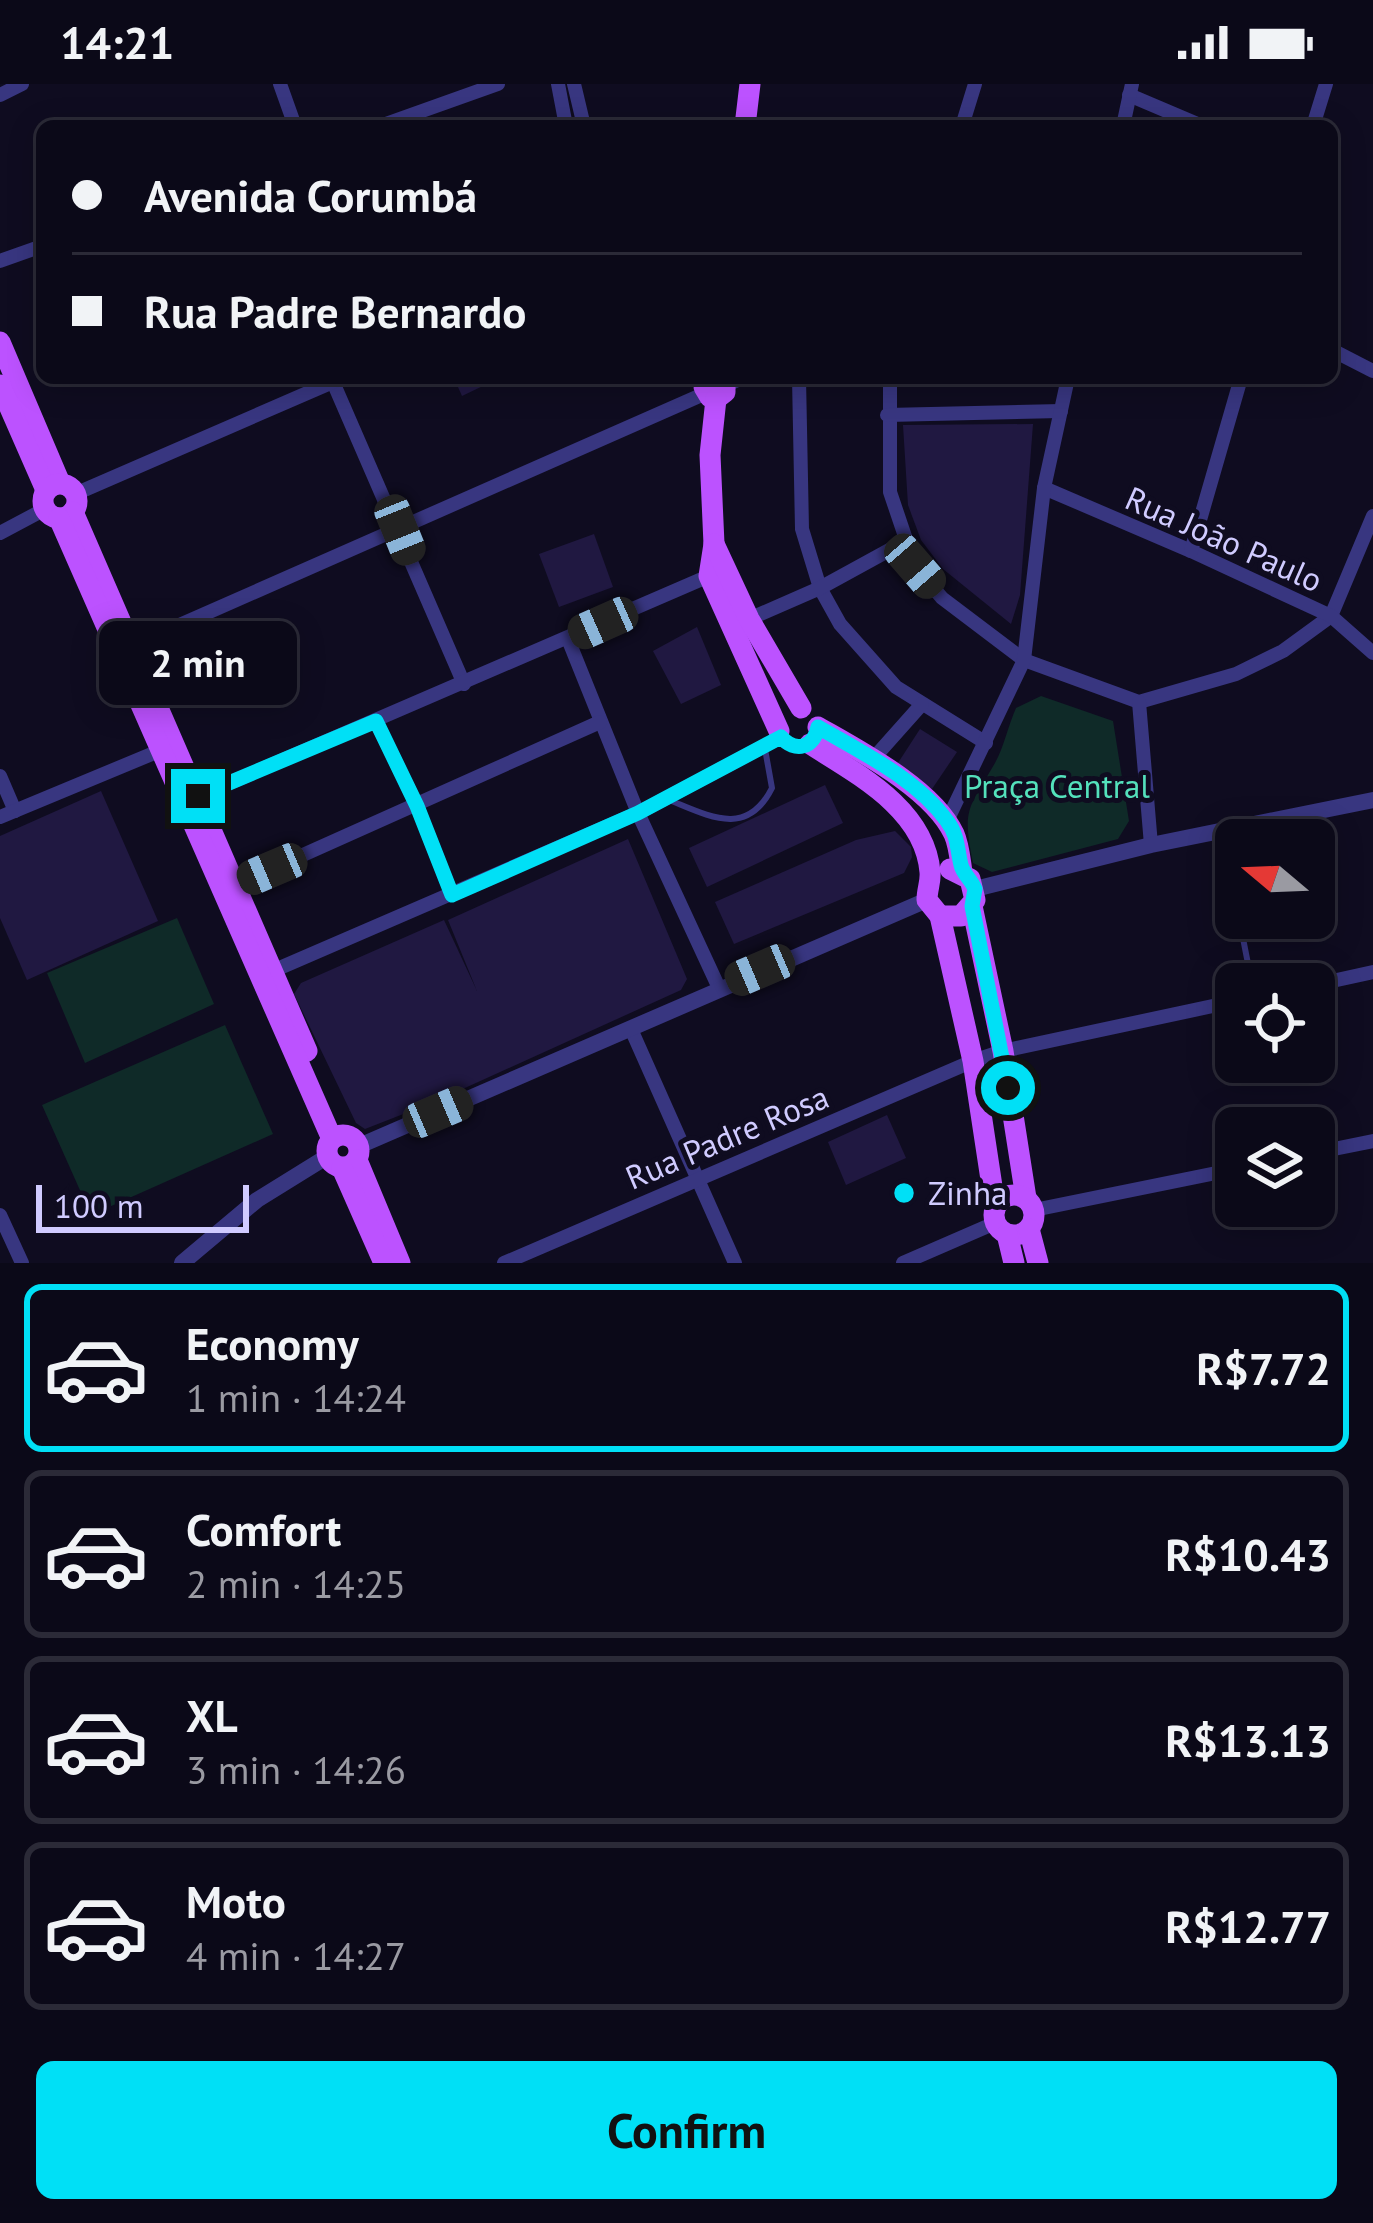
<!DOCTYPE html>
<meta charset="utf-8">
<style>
body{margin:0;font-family:"PT Sans",sans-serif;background:#191725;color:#f1f3f6;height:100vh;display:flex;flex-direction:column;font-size:45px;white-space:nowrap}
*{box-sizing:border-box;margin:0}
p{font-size:39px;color:#9a9aa2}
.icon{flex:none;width:66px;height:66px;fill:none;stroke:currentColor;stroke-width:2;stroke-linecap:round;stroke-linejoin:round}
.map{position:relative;height:1179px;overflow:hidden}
.details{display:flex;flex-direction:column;background:#0b0918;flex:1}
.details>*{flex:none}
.banner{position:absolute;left:36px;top:36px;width:1302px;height:264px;border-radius:18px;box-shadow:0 6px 30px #0003,0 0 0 3px #2b2a37;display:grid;align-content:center;height:264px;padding:0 36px;background:#0b0918}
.needle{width:78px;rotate:289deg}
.controls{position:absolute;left:1215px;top:735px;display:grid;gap:24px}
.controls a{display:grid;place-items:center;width:120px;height:120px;border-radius:18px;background:#0b0918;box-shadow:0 6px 30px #0003,0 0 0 3px #2b2a37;font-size:60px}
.scale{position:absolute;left:36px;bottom:30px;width:213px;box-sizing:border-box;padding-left:12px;border:6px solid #d0cbff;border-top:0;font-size:33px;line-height:42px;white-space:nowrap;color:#d0cbff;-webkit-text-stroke:9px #0f0c20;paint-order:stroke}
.end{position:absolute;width:54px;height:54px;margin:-27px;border:15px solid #00e0f6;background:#111;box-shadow:0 0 0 6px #111}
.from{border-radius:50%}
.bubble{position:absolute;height:84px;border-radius:18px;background:#0b0918;box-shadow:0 6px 30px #0003,0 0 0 3px #2b2a37;font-size:39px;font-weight:700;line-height:84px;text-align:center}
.car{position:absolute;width:36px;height:72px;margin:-36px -18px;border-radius:15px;box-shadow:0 0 9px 3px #0007;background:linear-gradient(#222 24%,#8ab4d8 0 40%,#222 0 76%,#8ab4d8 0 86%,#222 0)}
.banner b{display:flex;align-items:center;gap:42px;height:114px;font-size:45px}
.banner b+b{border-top:3px solid #2b2a37}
.banner i{width:30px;height:30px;background:#f1f3f6}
ul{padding:21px 0 0;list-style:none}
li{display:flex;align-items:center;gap:36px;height:168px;margin:0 24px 18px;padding:0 12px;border:6px solid #2b2a37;border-radius:18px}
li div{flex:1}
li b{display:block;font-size:45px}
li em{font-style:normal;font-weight:700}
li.on{border-color:#00e0f6}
li>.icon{width:108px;height:108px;stroke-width:1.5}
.primary-button{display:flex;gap:24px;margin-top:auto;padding:24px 36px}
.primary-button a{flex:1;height:138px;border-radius:18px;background:#00e0f6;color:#111;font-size:48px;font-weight:700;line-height:138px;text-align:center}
.status{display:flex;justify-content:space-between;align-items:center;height:84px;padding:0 60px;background:#0b0918;direction:ltr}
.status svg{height:33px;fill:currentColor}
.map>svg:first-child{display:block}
.green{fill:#0f2a28}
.building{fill:#201841}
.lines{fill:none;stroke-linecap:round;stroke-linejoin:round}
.service{stroke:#383680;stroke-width:6}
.minor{stroke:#383680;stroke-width:14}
.tertiary{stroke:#383680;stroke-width:16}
.primary{stroke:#bc52ff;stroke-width:21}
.route{stroke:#00e0f6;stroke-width:15}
.poi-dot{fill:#00e0f6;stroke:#0f0c20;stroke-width:4.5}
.labels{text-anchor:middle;stroke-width:10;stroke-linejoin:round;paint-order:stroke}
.street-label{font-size:33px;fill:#d0cbff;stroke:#0f0c20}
.park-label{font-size:33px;fill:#54e1bc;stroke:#0f0c20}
.poi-label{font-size:33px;fill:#d0cbff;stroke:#0f0c20;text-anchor:start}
</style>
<div class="status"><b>14:21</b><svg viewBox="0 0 49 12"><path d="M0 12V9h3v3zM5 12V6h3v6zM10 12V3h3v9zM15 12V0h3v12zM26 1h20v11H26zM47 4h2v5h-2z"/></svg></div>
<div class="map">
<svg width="1373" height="1179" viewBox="0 0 1373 1179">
<rect width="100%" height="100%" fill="#0f0c20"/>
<g class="green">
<path d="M1041,612L1113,637L1129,737L1118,755L992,788L973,779C962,724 968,726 995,679C1004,663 1008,642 1016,624Z"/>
<path d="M177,834L214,920L85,979L47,889Z"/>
<path d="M225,941L273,1050L91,1131L42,1021Z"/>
</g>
<g class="building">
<path d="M454,294H485L487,300L462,312Z"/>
<path d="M1033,340L1020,511L1011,540L943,485L921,456L908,421L903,341Z"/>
<path d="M594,450L613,503L559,523L539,470Z"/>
<path d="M697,543L721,601L681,620L653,567Z"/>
<path d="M920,645L957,668L932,705L896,682Z"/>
<path d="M825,701L843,739L707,803L689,764Z"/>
<path d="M101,707L158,837L27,896L0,834V752Z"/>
<path d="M895,747L911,763L912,773L904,789L734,860L715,818L856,756Z"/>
<path d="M628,755L687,895L681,906L434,1018L365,1045L356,1039L294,910L301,899L444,836L477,907L448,836Z"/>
<path d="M887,1031L906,1074L846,1101L828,1058Z"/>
</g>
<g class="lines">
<g class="service">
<path d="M669,716C709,732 747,754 772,704L765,665"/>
<path d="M1223,750L1236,817"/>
<path d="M1239,834L1252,900"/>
</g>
<g class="minor">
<path d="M280,0L295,42"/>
<path d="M558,0L566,42"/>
<path d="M574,0L584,42"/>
<path d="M0,11L22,0"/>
<path d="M1129,11L1202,42"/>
<path d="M380,42L498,0"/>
<path d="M962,42L975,0"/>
<path d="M1123,42L1132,0"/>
<path d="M1313,42L1326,0"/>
<path d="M0,177L42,162"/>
<path d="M1332,266L1373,287"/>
<path d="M799,294L802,445L820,504L840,540L896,603L986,659"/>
<path d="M890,294V408L915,482L942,514L1024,576L1139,618L1236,590L1283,567L1331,532L1373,432"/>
<path d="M333,298L464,600"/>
<path d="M725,302L742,294"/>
<path d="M887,331L1061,327"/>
<path d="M1044,404L1191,467L1331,532L1373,569"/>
<path d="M75,410L342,294"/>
<path d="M0,449L45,425"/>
<path d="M1191,467L1241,294"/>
<path d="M749,535L820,504L904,458"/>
<path d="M568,555L638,729L719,904"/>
<path d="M132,562L706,309"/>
<path d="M1139,618L1151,761"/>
<path d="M376,637L417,722L452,811"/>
<path d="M873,675L922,620"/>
<path d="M0,692L15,727"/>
<path d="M190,716L709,492"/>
<path d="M0,733L159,667"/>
<path d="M947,737L1024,576L1044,404L1068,294"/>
<path d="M236,801L600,638"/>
<path d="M268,889L638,729L781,653"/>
<path d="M1314,901L1373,888"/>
<path d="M631,945L735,1179"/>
<path d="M1314,1069L1373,1057"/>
<path d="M1034,1126L1236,1085"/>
<path d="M0,1131L22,1179"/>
<path d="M504,1179L973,977L1003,967L1236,917"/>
<path d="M903,1179L995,1139"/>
</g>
<g class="tertiary">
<path d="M975,805L1151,761L1373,716"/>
<path d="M359,1062L927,816"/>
<path d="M182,1179L257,1116L328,1072"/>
</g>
<g class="primary">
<path d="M745,42L750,0"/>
<path d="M0,258L60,399"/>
<path d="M713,294L704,303L710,313L716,315L725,308V302L717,294"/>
<path d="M0,301L46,406"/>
<path d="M716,315L710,371L714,460L709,492L779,647"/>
<circle cx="60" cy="417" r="17"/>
<path d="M73,428L307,967"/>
<path d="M59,434L332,1055"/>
<path d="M714,460L749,535L801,624"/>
<path d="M818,643C860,667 933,705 954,750C959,761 960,775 962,788"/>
<path d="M810,660C857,690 925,725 930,788C931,798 927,805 927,816L940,832L973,977L995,1122"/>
<path d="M972,822L1003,967L1026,1114"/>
<path d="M940,832H961L975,816L970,795L950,785"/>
<circle cx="343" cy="1067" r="16"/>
<path d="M357,1076L400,1179"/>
<path d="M342,1084L384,1179"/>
<circle cx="1014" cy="1131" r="20"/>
<path d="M1029,1145L1038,1179"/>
<path d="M1007,1150L1014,1179"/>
</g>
</g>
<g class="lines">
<path class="route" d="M198,712L376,637L417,722L452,811L638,729L781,653C795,669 814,664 818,643C861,668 917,695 947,737C958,751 957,765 961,781C963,790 971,795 975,805L972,822L1008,1004"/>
</g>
<circle class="poi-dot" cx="904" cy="1109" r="12"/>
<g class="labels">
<g class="street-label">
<text transform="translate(1224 455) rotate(24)" y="12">Rua João Paulo</text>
<text transform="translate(727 1053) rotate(-23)" y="12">Rua Padre Rosa</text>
</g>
<g class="park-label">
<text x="1057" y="714">Praça Central</text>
</g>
<g class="poi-label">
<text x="928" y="1121">Zinha</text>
</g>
</g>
</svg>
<div class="controls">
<a><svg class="needle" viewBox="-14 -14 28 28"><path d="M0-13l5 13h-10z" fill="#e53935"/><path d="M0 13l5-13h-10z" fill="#9a9aa2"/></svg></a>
<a><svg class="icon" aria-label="locate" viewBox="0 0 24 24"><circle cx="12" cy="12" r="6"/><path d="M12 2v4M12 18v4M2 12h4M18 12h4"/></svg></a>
<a><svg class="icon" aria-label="layers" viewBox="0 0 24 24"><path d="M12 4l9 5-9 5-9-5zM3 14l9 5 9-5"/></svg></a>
</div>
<div class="scale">100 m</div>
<i class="end from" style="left:1008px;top:1004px"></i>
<i class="end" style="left:198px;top:712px"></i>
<div class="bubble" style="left:99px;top:537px;width:198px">2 min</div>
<i class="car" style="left:400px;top:446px;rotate:158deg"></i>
<i class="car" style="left:915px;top:482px;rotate:139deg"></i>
<i class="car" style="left:603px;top:539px;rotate:246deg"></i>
<i class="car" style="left:272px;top:785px;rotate:247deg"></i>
<i class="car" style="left:760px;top:886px;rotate:247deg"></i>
<i class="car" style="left:438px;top:1028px;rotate:67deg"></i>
<div class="banner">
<b><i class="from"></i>Avenida Corumbá</b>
<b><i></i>Rua Padre Bernardo</b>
</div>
</div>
<section class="details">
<ul>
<li class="on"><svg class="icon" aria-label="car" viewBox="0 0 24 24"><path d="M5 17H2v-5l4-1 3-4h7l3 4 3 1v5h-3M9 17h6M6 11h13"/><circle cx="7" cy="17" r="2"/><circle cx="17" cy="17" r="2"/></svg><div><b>Economy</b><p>1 min · 14:24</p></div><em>R$7.72</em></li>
<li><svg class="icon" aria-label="car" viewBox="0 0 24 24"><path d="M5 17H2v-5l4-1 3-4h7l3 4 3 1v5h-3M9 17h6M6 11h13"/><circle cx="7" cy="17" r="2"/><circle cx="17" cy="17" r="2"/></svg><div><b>Comfort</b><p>2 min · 14:25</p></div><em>R$10.43</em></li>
<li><svg class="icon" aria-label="car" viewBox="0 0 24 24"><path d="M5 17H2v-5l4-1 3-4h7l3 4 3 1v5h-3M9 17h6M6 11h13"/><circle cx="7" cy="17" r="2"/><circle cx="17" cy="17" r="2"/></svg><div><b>XL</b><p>3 min · 14:26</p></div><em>R$13.13</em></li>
<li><svg class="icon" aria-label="car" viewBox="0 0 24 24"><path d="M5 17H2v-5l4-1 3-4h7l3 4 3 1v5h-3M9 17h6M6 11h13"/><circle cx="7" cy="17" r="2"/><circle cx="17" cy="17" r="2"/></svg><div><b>Moto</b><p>4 min · 14:27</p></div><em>R$12.77</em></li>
</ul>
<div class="primary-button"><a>Confirm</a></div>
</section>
